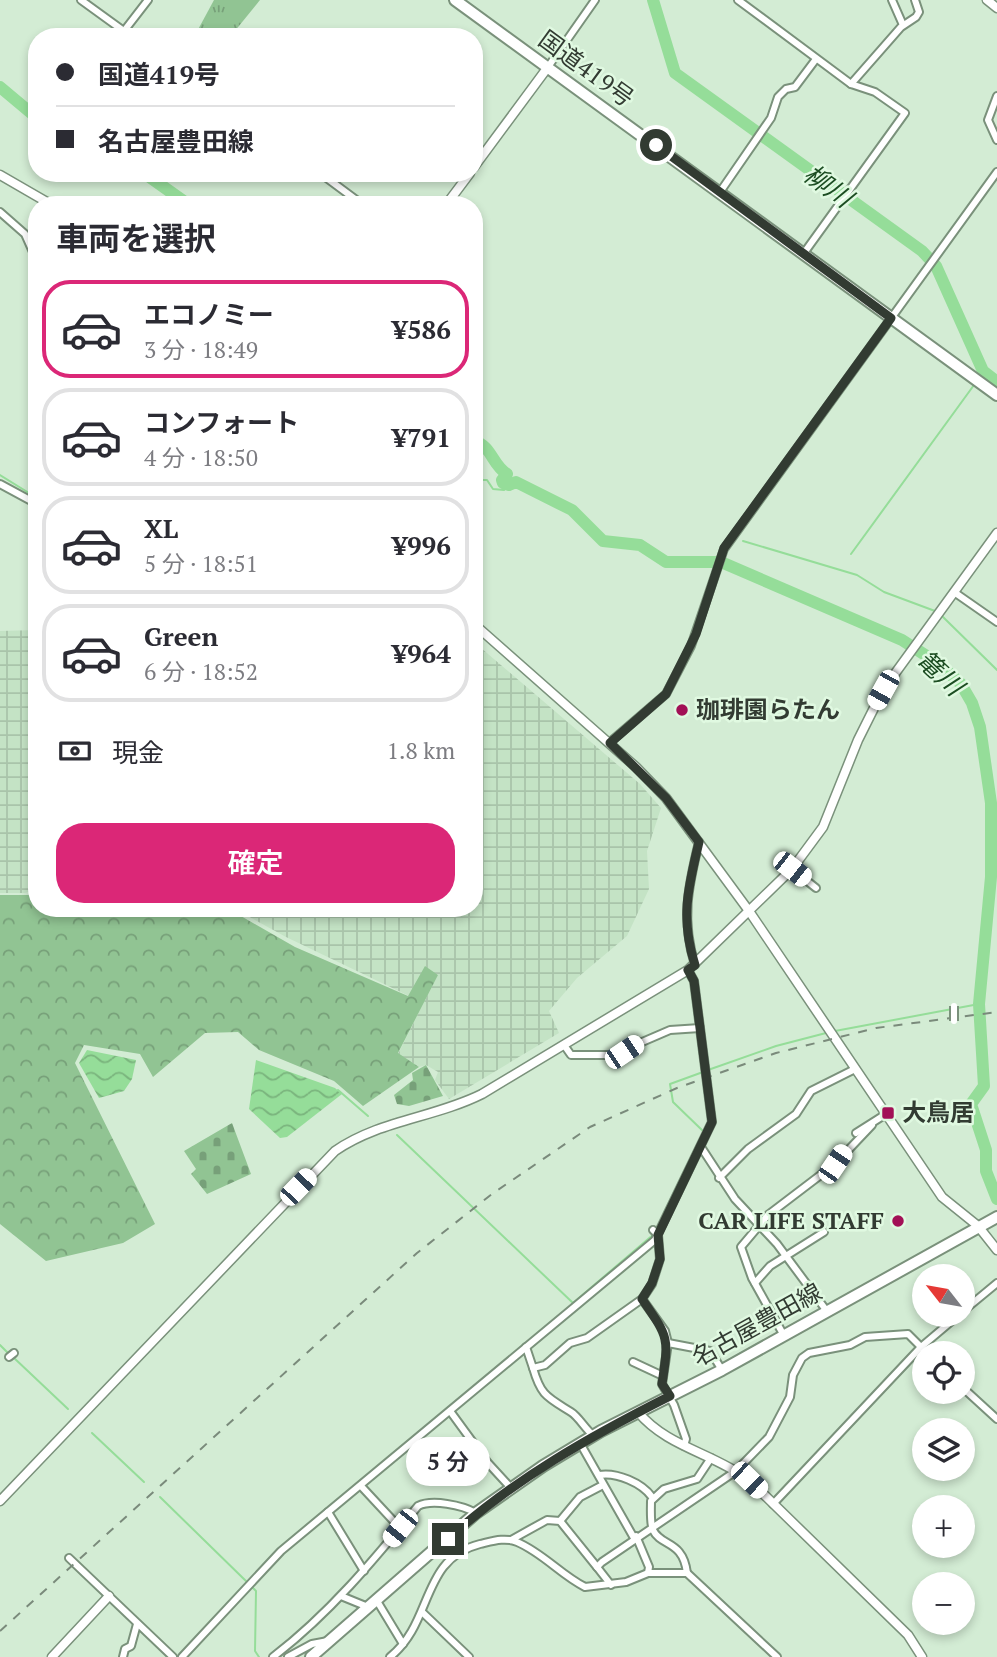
<!DOCTYPE html>
<html lang="ja">
<meta charset="utf-8">
<style>
body{margin:0;font-family:"PT Serif","Noto Sans JP",serif;background:#f7f7f7;color:#2b2b33;height:100vh;display:flex;flex-direction:column;font-size:26px;white-space:nowrap}
*{box-sizing:border-box;margin:0}
p{font-size:23px;color:#7c7c81}
.icon{flex:none;width:38px;height:38px;fill:none;stroke:currentColor;stroke-width:2;stroke-linecap:round;stroke-linejoin:round}
.map{position:relative;flex:1;overflow:hidden}
.sheet{position:absolute;left:28px;top:196px;width:455px;height:721px;display:flex;flex-direction:column;background:#fff;border-radius:28px;box-shadow:0 4px 10px #0003}
.sheet>*{flex:none}
.guide{position:absolute;left:28px;top:28px;width:455px;height:154px;border-radius:28px;box-shadow:0 4px 10px #0003;display:grid;align-content:center;height:154px;padding:0 28px;background:#fff}
.needle{width:46px;rotate:301deg}
.buttons{position:absolute;left:912px;top:1264px;display:grid;gap:14px}
.buttons a{display:grid;place-items:center;width:63px;height:63px;border-radius:50%;background:#fff;box-shadow:0 4px 10px #0003;font-size:35px}
.end{position:absolute;width:32px;height:32px;margin:-16px;border:9px solid #323b32;background:#fff;box-shadow:0 0 0 4px #fff}
.from{border-radius:50%}
.bubble{position:absolute;height:49px;border-radius:24px;background:#fff;box-shadow:0 4px 10px #0003;font-size:23px;font-weight:600;line-height:49px;text-align:center}
.car{position:absolute;width:21px;height:42px;margin:-21px -10px;border-radius:9px;box-shadow:0 0 5px 2px #0007;background:linear-gradient(#fff 24%,#345 0 40%,#fff 0 76%,#345 0 86%,#fff 0)}
.guide b{display:flex;align-items:center;gap:24px;height:66px;font-size:26px}
.guide b+b{border-top:2px solid #e1e1e2}
.guide i{width:18px;height:18px;background:#2b2b33}
ul{padding:0;list-style:none}
li{display:flex;align-items:center;gap:21px;height:98px;margin:0 14px 10px;padding:0 14px;border:4px solid #e1e1e2;border-radius:28px}
li div{flex:1}
li b{display:block;font-size:26px}
li em{font-style:normal;font-weight:600}
li.on{border-color:#db2777}
li>.icon{width:63px;height:63px;stroke-width:1.5}
h2{padding:0 28px;font-size:32px;line-height:84px}
.pay{display:flex;align-items:center;gap:18px;height:77px;padding:0 28px;font-size:26px}
.pay p{margin-inline-start:auto}
.primary-button{display:flex;gap:14px;margin-top:auto;padding:14px 28px}
.primary-button a{flex:1;height:80px;border-radius:28px;background:#db2777;color:#fff;font-size:28px;font-weight:600;line-height:80px;text-align:center}
.map>svg:first-child{display:block}
.industrial{fill:url(#industrial-grid)}
.grass{fill:url(#grass-tufts)}
.forest{fill:url(#forest-crowns)}
.cemetery{fill:url(#cemetery-stones)}
.water{fill:url(#water-waves)}
.lines{fill:none;stroke-linecap:round;stroke-linejoin:round}
.stream{stroke:#95dd99;stroke-width:2}
.river{stroke:#95dd99;stroke-width:12}
.minor-casing{stroke:#7a917b;stroke-width:10}
.tertiary-casing{stroke:#7a917b;stroke-width:11}
.primary-casing{stroke:#7a917b;stroke-width:14}
.trunk-casing{stroke:#7a917b;stroke-width:14}
.minor{stroke:#fff;stroke-width:6}
.tertiary{stroke:#fff;stroke-width:8}
.primary{stroke:#fff;stroke-width:10}
.trunk{stroke:#fff;stroke-width:10}
.rail{stroke:#7a8a7b;stroke-width:2;stroke-dasharray:9 9;stroke-linecap:butt}
.minor-bridge-casing{stroke:#7a917b;stroke-width:10;stroke-linecap:butt}
.minor-bridge{stroke:#fff;stroke-width:6}
.route{stroke:#323b32;stroke-width:9}
.poi-dot{fill:#a21056;stroke:#e0f9e1;stroke-width:2.5}
.labels{text-anchor:middle;stroke-width:5;stroke-linejoin:round;paint-order:stroke}
.street-label{font-size:24px;fill:#323b32;stroke:#e0f9e1}
.poi-label{font-size:24px;font-weight:bold;fill:#323b32;stroke:#e0f9e1;text-anchor:start}
.water-label{font-size:26px;font-style:italic;fill:#1c4d22;stroke:#e0f9e1}
</style>
<div class="map">
<svg width="997" height="1657" viewBox="0 0 997 1657">
<defs>
<pattern id="industrial-grid" width="8" height="8" patternUnits="userSpaceOnUse" patternTransform="scale(1.75)"><rect width="8" height="8" fill="#c4e3c5"/><path d="M0 4h8M4 0v8" fill="none" stroke="#a9c4aa"/></pattern>
<pattern id="grass-tufts" width="24" height="20" patternUnits="userSpaceOnUse" patternTransform="scale(1.75)"><rect width="24" height="20" fill="#91c493"/><path d="M3 7l-1-3M5 7V3M7 7l1-3M15 17l-1-3M17 17v-4M19 17l1-3" fill="none" stroke="#77a079"/></pattern>
<pattern id="forest-crowns" width="20" height="18" patternUnits="userSpaceOnUse" patternTransform="scale(1.75)"><rect width="20" height="18" fill="#91c493"/><path d="M2 6a3 3 0 1 1 6 0M12 15a3 3 0 1 1 6 0" fill="none" stroke="#77a079"/></pattern>
<pattern id="cemetery-stones" width="16" height="16" patternUnits="userSpaceOnUse" patternTransform="scale(1.75)"><rect width="16" height="16" fill="#91c493"/><path d="M2 7V4a2 2 0 0 1 4 0v3zM10 15v-3a2 2 0 0 1 4 0v3z" fill="#77a079"/></pattern>
<pattern id="water-waves" width="16" height="10" patternUnits="userSpaceOnUse" patternTransform="scale(1.75)"><rect width="16" height="10" fill="#95dd99"/><path d="M0 5q4-4 8 0t8 0" fill="none" stroke="#7ab47d"/></pattern>
</defs>
<rect width="100%" height="100%" fill="#d3ecd4"/>
<g class="industrial">
<path d="M37,630V889L25,893H0V631Z"/>
<path d="M474,642L640,784L661,808L647,851L649,889L627,936L577,978L549,1011L559,1033L449,1099L435,1080L438,1072L426,1065L419,1067L398,1054L438,974L409,996L286,937L233,908H474Z"/>
</g>
<path class="grass" d="M214,0H260L230,37H194Z"/>
<path class="forest" d="M37,892V908H227L295,947L408,996L425,966L438,975L398,1053L419,1067L363,1106L334,1081L259,1050L238,1032L205,1033L153,1077L140,1054L84,1045L75,1063L155,1224L123,1243L46,1261L0,1224V895H28Z"/>
<g class="cemetery">
<path d="M426,1065L443,1096L409,1106L397,1104L394,1095L413,1080L412,1073Z"/>
<path d="M232,1123L251,1174L207,1194L191,1174L196,1169L184,1151Z"/>
</g>
<g class="water">
<path d="M87,1050L136,1060L132,1079L124,1091L99,1098L79,1063Z"/>
<path d="M256,1060L335,1088L342,1094L287,1137L280,1138L249,1109Z"/>
</g>
<g class="lines">
<g class="stream">
<path d="M0,475L37,498"/>
<path d="M474,480H487L493,489L504,490L509,485"/>
<path d="M743,541L857,575L884,592L935,611"/>
<path d="M851,554L974,385"/>
<path d="M942,616L997,670"/>
<path d="M835,1031L979,1004"/>
<path d="M708,1070L776,1046L826,1033"/>
<path d="M703,1072L670,1084L673,1102L704,1132"/>
<path d="M338,1090L368,1116"/>
<path d="M397,1135L573,1303L654,1234"/>
<path d="M664,1213L698,1143"/>
<path d="M0,1345L9,1354"/>
<path d="M13,1357L68,1409"/>
<path d="M92,1433L144,1482"/>
<path d="M160,1497L247,1582"/>
<path d="M251,1586L256,1591L255,1651L259,1657"/>
</g>
<g class="river">
<path d="M653,0L675,73L922,251L936,266L983,371L997,382"/>
<path d="M0,87L37,118"/>
<path d="M144,173L189,205"/>
<path d="M474,441C492,446 492,465 507,474L502,480L503,483L509,485L516,482L572,510L603,541L640,545L666,562H721L902,640L939,664L961,684L972,703L980,727L991,803V877L979,1004L984,1086L971,1104L986,1150V1171L997,1199"/>
</g>
<defs>
<g id="minor">
<path d="M81,0L132,37"/>
<path d="M738,0L851,84L875,92L905,113L804,253"/>
<path d="M892,0L903,25"/>
<path d="M124,31L148,0"/>
<path d="M548,67L595,0"/>
<path d="M851,84L901,27L916,17L919,12L915,0"/>
<path d="M997,96L988,120L997,140"/>
<path d="M320,173L363,205"/>
<path d="M720,192L771,118L778,97L786,89L795,87L816,59"/>
<path d="M0,212L25,234L37,261"/>
<path d="M0,484L37,504"/>
<path d="M954,592L997,622"/>
<path d="M609,743L666,694L691,646L724,549L997,172"/>
<path d="M792,869L816,888"/>
<path d="M695,965C681,920 688,887 699,842"/>
<path d="M564,1045L571,1055H612L670,1030L700,1028"/>
<path d="M856,1133L886,1114"/>
<path d="M701,1147L735,1199L777,1244L826,1310"/>
<path d="M719,1178L748,1149L796,1114L811,1091L855,1069"/>
<path d="M755,1283L770,1266L824,1232"/>
<path d="M642,1299L665,1331L668,1343"/>
<path d="M962,1312L997,1283"/>
<path d="M783,1334L752,1278L741,1247L768,1215L835,1164L872,1125"/>
<path d="M526,1347L533,1368L545,1365L570,1343L587,1338L642,1299L652,1284L660,1259L658,1235L653,1230"/>
<path d="M9,1357L14,1353"/>
<path d="M633,1362L663,1376"/>
<path d="M533,1368C541,1396 547,1397 571,1412C579,1417 585,1429 593,1435"/>
<path d="M962,1387L997,1419"/>
<path d="M450,1411L488,1463L511,1488"/>
<path d="M580,1443L634,1538"/>
<path d="M684,1446L686,1439L674,1405L662,1384L668,1343L710,1351L722,1370"/>
<path d="M599,1475C617,1472 642,1483 652,1497"/>
<path d="M361,1486L400,1528"/>
<path d="M773,1504L921,1347L960,1314"/>
<path d="M328,1512L364,1571"/>
<path d="M560,1521L580,1497L603,1485"/>
<path d="M636,1536L649,1567L648,1573"/>
<path d="M511,1540L547,1520L560,1521L597,1567"/>
<path d="M69,1558L173,1657"/>
<path d="M687,1573C683,1540 661,1547 653,1530C650,1523 651,1509 651,1501L664,1489L697,1479L711,1458"/>
<path d="M611,1585L597,1567L602,1562L736,1471L769,1437L790,1397L793,1375L802,1358L809,1353L850,1345L865,1337L908,1334L927,1353"/>
<path d="M341,1596L368,1607"/>
<path d="M377,1601L403,1644"/>
<path d="M422,1612L469,1657"/>
<path d="M123,1657L125,1649L131,1646L137,1624"/>
<path d="M182,1657L281,1551L655,1240L712,1122L694,981L688,970"/>
<path d="M273,1657C329,1614 373,1561 418,1506C432,1499 462,1505 476,1513"/>
<path d="M288,1657L312,1644L328,1641"/>
<path d="M390,1657C434,1622 420,1559 480,1544C493,1541 505,1537 517,1542C543,1553 561,1575 585,1587L626,1582L648,1573H687L777,1657"/>
</g>
<g id="tertiary">
<path d="M987,0L997,8"/>
<path d="M474,167L548,67"/>
<path d="M0,175L52,205"/>
<path d="M446,205L470,173"/>
<path d="M474,624L636,767L666,798L749,911L942,1197L978,1226L997,1250"/>
<path d="M638,1412C667,1447 713,1453 749,1480L908,1635L922,1657"/>
<path d="M0,1501L335,1151C380,1120 434,1118 482,1094L688,970L792,869L823,827L858,740L883,690L997,533"/>
<path d="M52,1657L109,1596"/>
</g>
<path id="primary" d="M311,1657L476,1513L543,1466L601,1431L722,1370L997,1217"/>
<path id="trunk" d="M455,0L997,395"/>
</defs>
<use href="#minor" class="minor-casing"/>
<use href="#tertiary" class="tertiary-casing"/>
<use href="#primary" class="primary-casing"/>
<use href="#trunk" class="trunk-casing"/>
<use href="#minor" class="minor"/>
<use href="#tertiary" class="tertiary"/>
<use href="#primary" class="primary"/>
<use href="#trunk" class="trunk"/>
<path class="rail" d="M0,1631L417,1253L492,1194L590,1127L677,1088L776,1053L876,1028L997,1012"/>
<defs>
<path id="minor-bridge" d="M954,1021V1006"/>
</defs>
<use href="#minor-bridge" class="minor-bridge-casing"/>
<use href="#minor-bridge" class="minor-bridge"/>
</g>
<g class="lines">
<path class="route" d="M448,1539C514,1479 591,1436 670,1396L662,1384C669,1337 669,1338 642,1299L652,1283L660,1259L658,1235L712,1122L694,981L688,970L695,965C680,918 688,888 699,842L666,798L610,743L666,694L696,634L724,548L891,318L656,145"/>
</g>
<g class="poi-dot">
<circle cx="682" cy="710" r="7"/>
<rect x="881" y="1106" width="14" height="14" rx="3.5"/>
<circle cx="898" cy="1221" r="7"/>
</g>
<g class="labels">
<g class="street-label">
<text transform="translate(586 69) rotate(36)" y="8">国道419号</text>
<text transform="translate(757 1325) rotate(-29)" y="8">名古屋豊田線</text>
</g>
<g class="poi-label">
<text x="696" y="718">珈琲園らたん</text>
<text x="902" y="1121">大鳥居</text>
<text x="884" y="1229" text-anchor="end">CAR LIFE STAFF</text>
</g>
<g class="water-label">
<text transform="translate(828 186) rotate(36)" y="9">柳川</text>
<text transform="translate(940 673) rotate(43)" y="9">篭川</text>
</g>
</g>
</svg>
<div class="buttons">
<a><svg class="needle" viewBox="-14 -14 28 28"><path d="M0-13l5 13h-10z" fill="#e53935"/><path d="M0 13l5-13h-10z" fill="#7c7c81"/></svg></a>
<a><svg class="icon" aria-label="locate" viewBox="0 0 24 24"><circle cx="12" cy="12" r="6"/><path d="M12 2v4M12 18v4M2 12h4M18 12h4"/></svg></a>
<a><svg class="icon" aria-label="layers" viewBox="0 0 24 24"><path d="M12 4l9 5-9 5-9-5zM3 14l9 5 9-5"/></svg></a>
<a>+</a>
<a>−</a>
</div>
<i class="end from" style="left:656px;top:145px"></i>
<i class="end" style="left:448px;top:1539px"></i>
<div class="bubble" style="left:406px;top:1437px;width:84px">5 分</div>
<i class="car" style="left:883px;top:690px;rotate:209deg"></i>
<i class="car" style="left:792px;top:869px;rotate:128deg"></i>
<i class="car" style="left:624px;top:1052px;rotate:56deg"></i>
<i class="car" style="left:835px;top:1164px;rotate:34deg"></i>
<i class="car" style="left:298px;top:1187px;rotate:44deg"></i>
<i class="car" style="left:749px;top:1480px;rotate:134deg"></i>
<i class="car" style="left:400px;top:1528px;rotate:219deg"></i>
<div class="guide">
<b><i class="from"></i>国道419号</b>
<b><i></i>名古屋豊田線</b>
</div>
<section class="sheet">
<h2>車両を選択</h2>
<ul>
<li class="on"><svg class="icon" aria-label="car" viewBox="0 0 24 24"><path d="M5 17H2v-5l4-1 3-4h7l3 4 3 1v5h-3M9 17h6M6 11h13"/><circle cx="7" cy="17" r="2"/><circle cx="17" cy="17" r="2"/></svg><div><b>エコノミー</b><p>3 分 · 18:49</p></div><em>¥586</em></li>
<li><svg class="icon" aria-label="car" viewBox="0 0 24 24"><path d="M5 17H2v-5l4-1 3-4h7l3 4 3 1v5h-3M9 17h6M6 11h13"/><circle cx="7" cy="17" r="2"/><circle cx="17" cy="17" r="2"/></svg><div><b>コンフォート</b><p>4 分 · 18:50</p></div><em>¥791</em></li>
<li><svg class="icon" aria-label="car" viewBox="0 0 24 24"><path d="M5 17H2v-5l4-1 3-4h7l3 4 3 1v5h-3M9 17h6M6 11h13"/><circle cx="7" cy="17" r="2"/><circle cx="17" cy="17" r="2"/></svg><div><b>XL</b><p>5 分 · 18:51</p></div><em>¥996</em></li>
<li><svg class="icon" aria-label="car" viewBox="0 0 24 24"><path d="M5 17H2v-5l4-1 3-4h7l3 4 3 1v5h-3M9 17h6M6 11h13"/><circle cx="7" cy="17" r="2"/><circle cx="17" cy="17" r="2"/></svg><div><b>Green</b><p>6 分 · 18:52</p></div><em>¥964</em></li>
</ul>
<div class="pay"><svg class="icon" aria-label="cash" viewBox="0 0 24 24"><path d="M3 7h18v10H3z"/><circle cx="12" cy="12" r="2"/></svg>現金<p>1.8 km</p></div>
<div class="primary-button"><a>確定</a></div>
</section>
</div>
